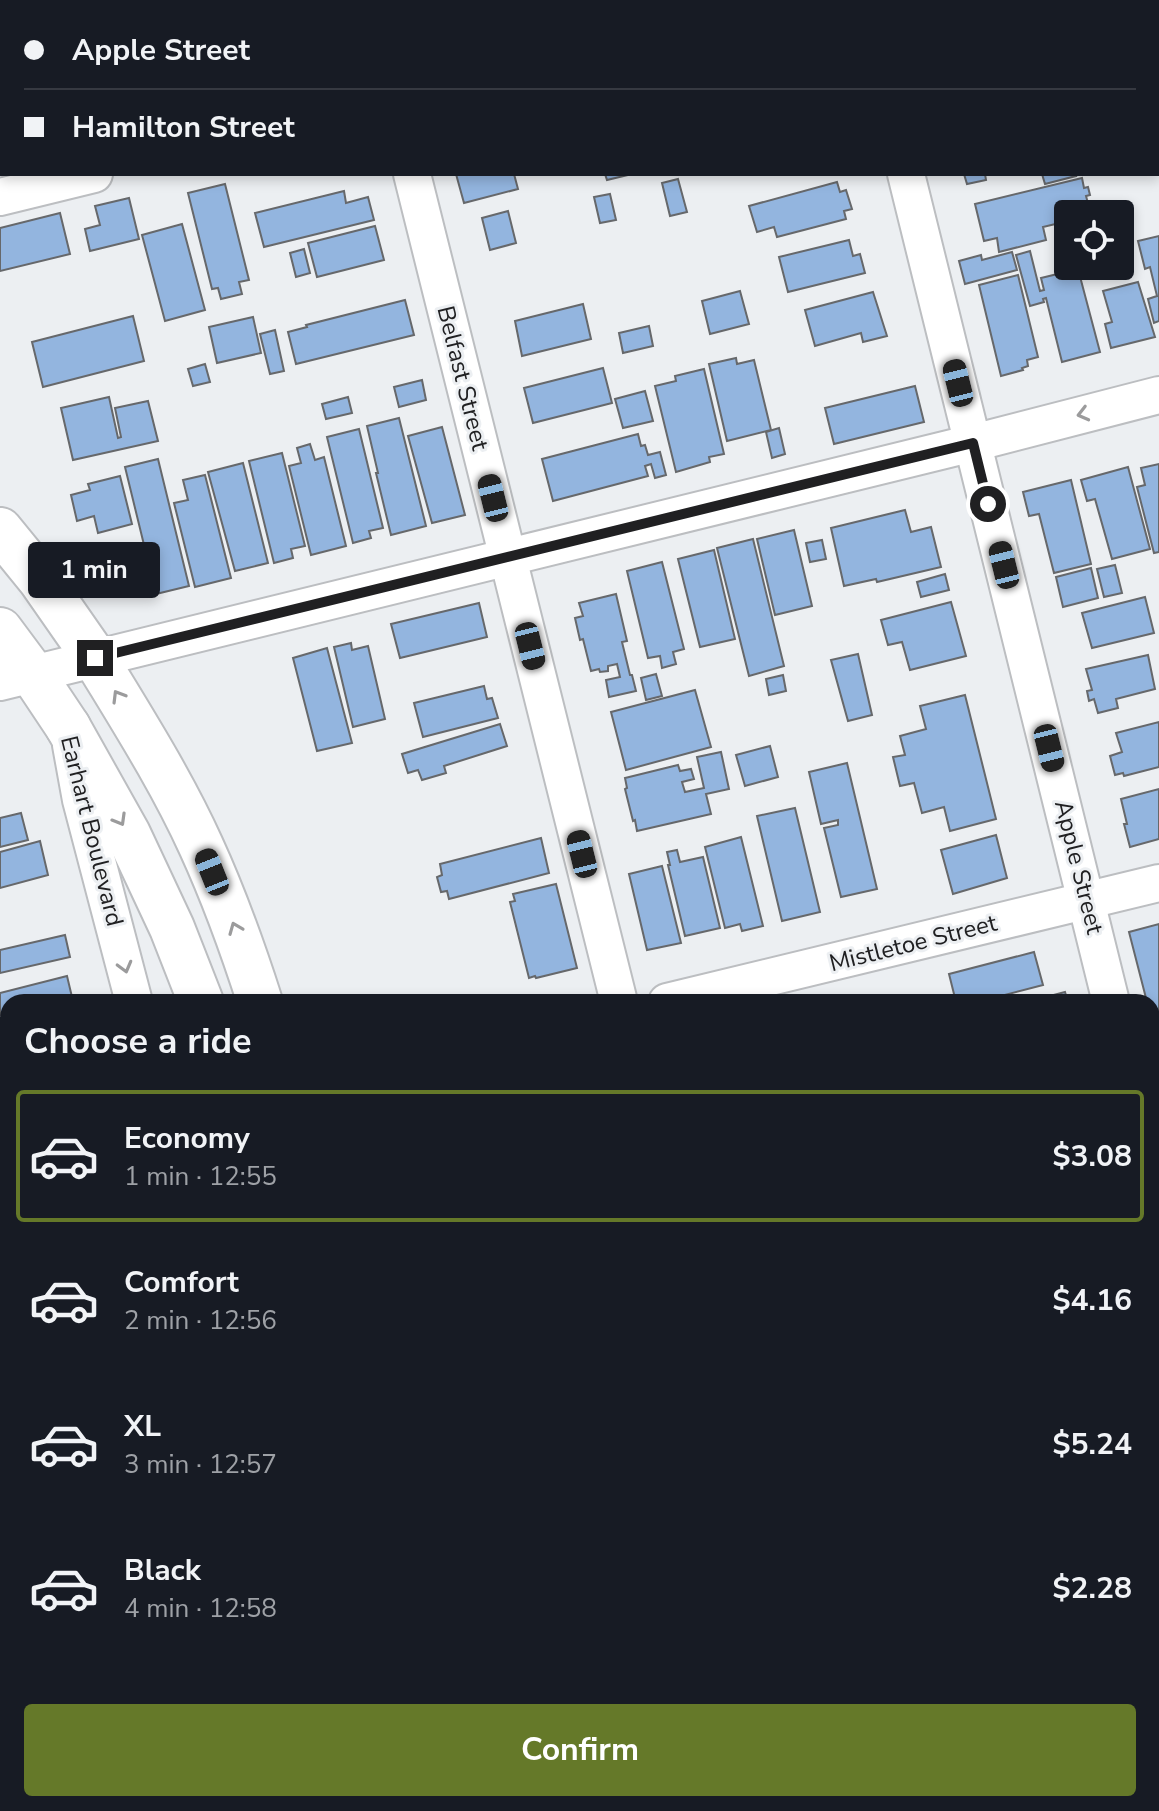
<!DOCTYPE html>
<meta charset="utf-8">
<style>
body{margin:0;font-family:"Nunito Sans",sans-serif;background:#20242c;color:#f1f3f6;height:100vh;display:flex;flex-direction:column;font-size:30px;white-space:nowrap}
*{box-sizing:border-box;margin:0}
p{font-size:26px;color:#9ea1a6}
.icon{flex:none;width:44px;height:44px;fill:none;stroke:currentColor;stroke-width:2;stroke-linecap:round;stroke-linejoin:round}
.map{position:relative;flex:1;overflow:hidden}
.panel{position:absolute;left:0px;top:994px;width:1160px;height:818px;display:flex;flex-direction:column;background:#171b24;border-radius:24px 24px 0 0;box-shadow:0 4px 12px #0003}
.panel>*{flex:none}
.top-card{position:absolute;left:0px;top:0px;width:1160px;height:176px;box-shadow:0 4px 12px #0003;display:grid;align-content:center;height:176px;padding:0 24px;background:#171b24}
.controls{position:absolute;left:1054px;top:200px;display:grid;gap:16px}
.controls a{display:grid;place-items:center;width:80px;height:80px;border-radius:8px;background:#171b24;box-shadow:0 4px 12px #0003;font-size:40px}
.end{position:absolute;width:36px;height:36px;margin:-18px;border:10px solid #202022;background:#fff;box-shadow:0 0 0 4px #fff}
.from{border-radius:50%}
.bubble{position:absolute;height:56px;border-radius:8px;background:#171b24;box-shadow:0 4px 12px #0003;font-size:26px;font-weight:700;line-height:56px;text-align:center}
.car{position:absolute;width:24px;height:48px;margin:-24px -12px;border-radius:10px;box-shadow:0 0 6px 2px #0007;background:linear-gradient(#222 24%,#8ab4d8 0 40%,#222 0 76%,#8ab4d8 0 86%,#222 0)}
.top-card b{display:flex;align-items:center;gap:28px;height:76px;font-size:30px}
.top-card b+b{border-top:2px solid #363941}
.top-card i{width:20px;height:20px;background:#f1f3f6}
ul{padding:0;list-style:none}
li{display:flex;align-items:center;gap:24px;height:132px;margin:0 16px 12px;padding:0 8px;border:4px solid transparent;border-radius:8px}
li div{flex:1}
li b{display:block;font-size:30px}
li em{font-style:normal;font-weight:700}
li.selected{border-color:#657929}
li>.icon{width:72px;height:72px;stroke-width:1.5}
h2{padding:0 24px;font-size:36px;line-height:96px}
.button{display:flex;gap:16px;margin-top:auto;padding:16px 24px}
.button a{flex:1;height:92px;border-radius:8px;background:#657929;color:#fff;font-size:32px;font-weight:700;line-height:92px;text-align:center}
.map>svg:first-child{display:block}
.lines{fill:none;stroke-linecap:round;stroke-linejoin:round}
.canal{stroke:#8ad2d3;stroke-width:30}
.building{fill:#93b5df;stroke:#66686b;stroke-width:2}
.minor-casing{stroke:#bcbec1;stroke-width:40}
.major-casing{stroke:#bcbec1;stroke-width:48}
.highway-casing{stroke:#bcbec1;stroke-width:48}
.minor{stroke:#fff;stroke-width:36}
.major{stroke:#fff;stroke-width:44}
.highway{stroke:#fff;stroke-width:44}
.oneway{stroke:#9b9b9c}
.route{stroke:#202022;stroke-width:10}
.labels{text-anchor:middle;stroke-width:6;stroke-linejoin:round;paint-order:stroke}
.street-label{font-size:24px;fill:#202022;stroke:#eceff2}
</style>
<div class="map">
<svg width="1159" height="1811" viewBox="0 0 1159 1811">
<rect width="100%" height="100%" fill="#eceff2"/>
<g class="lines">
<g class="canal">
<path d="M1152,1696L1159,1692"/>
<path d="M957,1811L969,1804"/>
</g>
</g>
<g class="building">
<path d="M32,0H92L83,2H25Z"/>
<path d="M196,0H312L304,2H196Z"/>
<path d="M982,0H1014V2H983Z"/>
<path d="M1111,0H1151V2H1112Z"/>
<path d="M2,22V62H0V23Z"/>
<path d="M456,174H514L518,189L464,203Z"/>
<path d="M605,174H632L607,180Z"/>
<path d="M964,174H985L986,180L967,184Z"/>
<path d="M1042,174H1075L1076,176L1045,184Z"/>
<path d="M1082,178L1084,188L1088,187L1090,195L1086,196L1091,214H1068V221L1043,227L1046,240L999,252L997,238L984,241L975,204Z"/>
<path d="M678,179L687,212L670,216L662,183Z"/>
<path d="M837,182L840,192L846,190L852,209L844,211L846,219L777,237L774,227L757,232L749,206Z"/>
<path d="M225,184L249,280L239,282L242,294L221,299L218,288L212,289L188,193Z"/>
<path d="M344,191L346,203L368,197L374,220L264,247L255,213Z"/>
<path d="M610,194L616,220L600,223L594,197Z"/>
<path d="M129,198L139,239L90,251L85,229L100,225L95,206Z"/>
<path d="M508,211L516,243L490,250L482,218Z"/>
<path d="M60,213L70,254L0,271V228Z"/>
<path d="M182,224L205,310L165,321L142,235Z"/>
<path d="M375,226L384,260L317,277L308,243Z"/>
<path d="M1159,236V321L1154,323L1148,299L1157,296L1150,267L1145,269L1138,241Z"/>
<path d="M849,240L853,256L860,254L865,273L788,292L779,257Z"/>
<path d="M304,249L310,273L296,277L290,253Z"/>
<path d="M1030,251L1040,291L1044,290L1041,278L1078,269L1100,352L1062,362L1046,298L1043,299L1044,302L1030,306L1016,255Z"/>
<path d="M1012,252L1017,270L965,284L959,261L981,255L982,260Z"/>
<path d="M1018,275L1038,357L1027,360L1028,366L1022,368L1023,370L1001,376L979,285Z"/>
<path d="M1138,282L1155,337L1111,348L1105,324L1112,322L1103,291Z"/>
<path d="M740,291L749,324L710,334L702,301Z"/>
<path d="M873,292L887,336L863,342L861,333L815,346L805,310Z"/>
<path d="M405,300L414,335L296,364L288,332L307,327L306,325Z"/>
<path d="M583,304L591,339L522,356L515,321Z"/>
<path d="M133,316L144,361L43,387L32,342Z"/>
<path d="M253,317L261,353L217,363L209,327Z"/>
<path d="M649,326L653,346L623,353L619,333Z"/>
<path d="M275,330L284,371L270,374L260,334Z"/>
<path d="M736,358L737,364L754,360L771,430L727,441L709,364Z"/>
<path d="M205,364L210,382L193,386L188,369Z"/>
<path d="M603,368L612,403L533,423L524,388Z"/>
<path d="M704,369L724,454L709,457L710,462L676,472L655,386L676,381L675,376Z"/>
<path d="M422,380L426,400L399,407L394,387Z"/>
<path d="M915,386L924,422L834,444L825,408Z"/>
<path d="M645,391L653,421L623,428L615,399Z"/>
<path d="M109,397L118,438L121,437L115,408L148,401L158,441L73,460L61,408Z"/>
<path d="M348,397L352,413L326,419L322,404Z"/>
<path d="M399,418L426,526L391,535L376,473H378L367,426Z"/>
<path d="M442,427L465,515L432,523L408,436Z"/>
<path d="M779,428L785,454L772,458L766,432Z"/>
<path d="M359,429L383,528L369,531L371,538L353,543L327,437Z"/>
<path d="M638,434L641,446L645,445L648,455L660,452L666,475L655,478L651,464L645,466L648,476L553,501L542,459Z"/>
<path d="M310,444L315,460L324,457L346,546L311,555L289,466L301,463L297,448Z"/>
<path d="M282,453L305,546L291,549L293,558L274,563L249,461Z"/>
<path d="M158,459L189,586L156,594L125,467Z"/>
<path d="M243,463L268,563L235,571L208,472Z"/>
<path d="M1159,464V552L1154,553L1137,487L1145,485L1141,468Z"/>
<path d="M1128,467L1150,549L1112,559L1095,499L1087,501L1081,480Z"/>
<path d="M205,475L231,578L195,587L174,503L188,500L183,480Z"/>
<path d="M120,476L132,524L98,533L94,516L77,521L71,495L90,490L88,484Z"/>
<path d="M1071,480L1091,564L1054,573L1039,514L1029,516L1023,492Z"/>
<path d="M905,510L911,532L931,527L941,567L877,582L876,579L844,586L831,528Z"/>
<path d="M794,530L812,606L775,615L757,539Z"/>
<path d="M753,539L784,666L749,676L717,548Z"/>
<path d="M822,540L826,559L810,562L806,543Z"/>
<path d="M714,550L735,639L700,647L678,559Z"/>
<path d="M662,562L684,649L673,652L676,664L662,668L660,656L648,658L627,571Z"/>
<path d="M1115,565L1122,593L1104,597L1097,569Z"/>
<path d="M1091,568L1098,598L1063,607L1056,577Z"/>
<path d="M945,574L949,590L921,597L917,582Z"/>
<path d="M616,594L627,641L622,642L630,675H632L636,691L609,697L606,680L620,677L617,664L608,666V671L600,672L599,669L591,671L583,639L580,640L575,618L583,616L579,603Z"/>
<path d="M1145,597L1154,633L1092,648L1082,613Z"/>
<path d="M951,602L966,656L910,670L902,642L888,645L881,620Z"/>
<path d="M479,603L487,637L400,658L391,624Z"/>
<path d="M351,643L352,650L368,646L385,719L353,727L334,647Z"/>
<path d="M327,648L352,743L317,751L293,658Z"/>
<path d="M858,654L872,715L848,721L831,660Z"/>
<path d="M1148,655L1155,689L1116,699L1118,708L1098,713L1094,699L1089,701L1087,691L1092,690L1086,669Z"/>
<path d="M656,674L662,696L646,700L641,678Z"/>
<path d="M783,675L786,691L769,695L766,679Z"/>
<path d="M484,686L487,699L492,698L498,718L423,737L414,703Z"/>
<path d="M695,690L711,747L626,770L611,712Z"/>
<path d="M965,695L996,819L950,831L944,807L922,813L914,783L900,786L893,757L905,755L900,736L926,729L920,706Z"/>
<path d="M1159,722V767L1124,776L1123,773L1115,775L1110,756L1122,752L1116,733Z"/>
<path d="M500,724L507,746L444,766L446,773L422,780L418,770L408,773L402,754Z"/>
<path d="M770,746L778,777L745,786L736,755Z"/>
<path d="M721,752L729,789L706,794L711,814L637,831L635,820L633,821L625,789L627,788L625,778L678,765L680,771L691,769L694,779L682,782L685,792L704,788L697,757Z"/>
<path d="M847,763L877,889L841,897L824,828L838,825V820L821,824L809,772Z"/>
<path d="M1159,789V839L1130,847L1124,824H1127L1121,799Z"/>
<path d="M795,808L820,912L782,921L757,816Z"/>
<path d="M21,813L28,840L0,847V818Z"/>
<path d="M996,835L1007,878L953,894L941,850Z"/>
<path d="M741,837L763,926L742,931L740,924L725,928L705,847Z"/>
<path d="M541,838L549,873L449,899L447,891L441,892L437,877L442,875L440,864Z"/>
<path d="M40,841L48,875L0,888V852Z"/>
<path d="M677,850L680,862L703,857L720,928L685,936L668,865H670L667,852Z"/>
<path d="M662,866L681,943L647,950L629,874Z"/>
<path d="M556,884L577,968L536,978L535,976L529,978L510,902L515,901L513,894Z"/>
<path d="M1159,924V1012L1152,1014V1002H1147L1129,932Z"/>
<path d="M65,935L70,957L0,973V950Z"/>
<path d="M1034,952L1043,985L978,1002H956L949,974Z"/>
<path d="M67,976L72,997L52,1002H8V1013L0,1015V993Z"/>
<path d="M1065,992L1068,1002H1027Z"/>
<path d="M8,1021V1053L0,1055V1023Z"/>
<path d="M8,1057V1093L0,1095V1059Z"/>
<path d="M3,1226L8,1246V1311L3,1312L0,1300V1227Z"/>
<path d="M8,1385V1412L0,1414V1387Z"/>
<path d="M1159,1416V1474L1152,1475V1418Z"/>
<path d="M1159,1479V1530L1152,1531V1481Z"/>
<path d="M8,1710V1804H42L18,1811H6L0,1788V1746L7,1745L0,1712Z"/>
<path d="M214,1804H270L272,1811H206L205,1806Z"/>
<path d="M538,1804H578L580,1811H540Z"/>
<path d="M580,1804H619L621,1811H582Z"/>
<path d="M636,1804H668L670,1811H638Z"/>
<path d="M680,1804H716L717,1809L709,1811H682Z"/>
</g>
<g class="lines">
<defs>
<g id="minor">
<path d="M368,0V2"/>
<path d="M863,0L864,2"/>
<path d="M788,2L796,0"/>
<path d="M412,174L619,1002"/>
<path d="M906,174L1111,1002"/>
<path d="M0,197L94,174"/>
<path d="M0,682L973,443L1159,395"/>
<path d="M71,745L81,800L134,1002"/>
<path d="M667,1002L1159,883"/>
<path d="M0,1166L8,1164"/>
<path d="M1152,1178L1159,1208"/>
<path d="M1152,1361L1159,1359"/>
<path d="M1152,1598L1159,1594"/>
<path d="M0,1660L8,1658"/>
<path d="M336,1804L337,1811"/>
<path d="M789,1811L801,1804"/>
</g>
<g id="major">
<path d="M0,530L40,579L95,658"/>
<path d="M0,630L32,673L68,727"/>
</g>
<g id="highway">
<path d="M95,658C132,719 171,780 201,846C224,896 243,949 260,1002"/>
<path d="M68,727L128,834L172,928L201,1002"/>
<path d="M427,1804L430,1811"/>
<path d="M487,1804L490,1811"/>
</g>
</defs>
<use href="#minor" class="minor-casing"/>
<use href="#major" class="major-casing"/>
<use href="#highway" class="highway-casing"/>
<use href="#minor" class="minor"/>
<use href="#major" class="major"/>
<use href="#highway" class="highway"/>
</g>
<defs><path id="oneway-chevron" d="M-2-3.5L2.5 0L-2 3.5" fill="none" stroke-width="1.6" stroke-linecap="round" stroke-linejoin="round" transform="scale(2)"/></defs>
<g class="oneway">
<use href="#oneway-chevron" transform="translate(1083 414) rotate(166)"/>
<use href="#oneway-chevron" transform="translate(118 696) rotate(-121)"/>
<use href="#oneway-chevron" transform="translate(120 820) rotate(60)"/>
<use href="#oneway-chevron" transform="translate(235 928) rotate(-112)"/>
<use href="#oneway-chevron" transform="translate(125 967) rotate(75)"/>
</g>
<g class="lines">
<path class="route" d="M95,658L973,443L988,504"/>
</g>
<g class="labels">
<g class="street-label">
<text transform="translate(463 378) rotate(76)" y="8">Belfast Street</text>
<text transform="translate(92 831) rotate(76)" y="8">Earhart Boulevard</text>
<text transform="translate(1079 867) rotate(76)" y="8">Apple Street</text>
<text transform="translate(913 943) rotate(-14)" y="8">Mistletoe Street</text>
</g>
</g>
</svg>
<div class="controls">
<a><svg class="icon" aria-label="locate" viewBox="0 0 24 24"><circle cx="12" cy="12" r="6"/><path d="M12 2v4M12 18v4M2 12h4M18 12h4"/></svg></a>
</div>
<i class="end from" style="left:988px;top:504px"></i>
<i class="end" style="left:95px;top:658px"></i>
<div class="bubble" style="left:28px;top:542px;width:132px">1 min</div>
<i class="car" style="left:958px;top:383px;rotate:346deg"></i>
<i class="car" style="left:493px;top:498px;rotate:346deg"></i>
<i class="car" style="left:1004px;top:565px;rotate:346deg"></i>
<i class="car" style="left:530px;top:646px;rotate:166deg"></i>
<i class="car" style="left:1049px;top:748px;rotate:166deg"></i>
<i class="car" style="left:582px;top:854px;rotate:346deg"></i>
<i class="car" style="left:212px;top:872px;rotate:338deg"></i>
<div class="top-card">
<b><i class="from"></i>Apple Street</b>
<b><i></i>Hamilton Street</b>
</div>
<section class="panel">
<h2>Choose a ride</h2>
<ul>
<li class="selected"><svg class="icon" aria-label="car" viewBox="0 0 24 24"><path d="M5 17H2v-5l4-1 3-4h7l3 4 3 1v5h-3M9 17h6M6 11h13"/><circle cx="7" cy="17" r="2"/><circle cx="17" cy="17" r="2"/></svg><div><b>Economy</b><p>1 min · 12:55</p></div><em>$3.08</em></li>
<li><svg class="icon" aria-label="car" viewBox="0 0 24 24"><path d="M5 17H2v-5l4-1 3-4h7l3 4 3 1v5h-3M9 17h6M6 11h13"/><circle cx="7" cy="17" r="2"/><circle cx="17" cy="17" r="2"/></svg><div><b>Comfort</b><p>2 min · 12:56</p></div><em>$4.16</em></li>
<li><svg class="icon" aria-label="car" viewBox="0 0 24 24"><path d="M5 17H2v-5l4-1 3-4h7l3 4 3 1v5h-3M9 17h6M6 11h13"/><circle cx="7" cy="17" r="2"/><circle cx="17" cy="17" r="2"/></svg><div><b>XL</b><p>3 min · 12:57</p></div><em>$5.24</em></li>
<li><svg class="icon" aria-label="car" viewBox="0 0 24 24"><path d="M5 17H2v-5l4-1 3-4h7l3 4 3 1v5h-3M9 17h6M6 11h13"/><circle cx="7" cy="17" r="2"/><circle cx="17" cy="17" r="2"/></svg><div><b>Black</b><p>4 min · 12:58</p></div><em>$2.28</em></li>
</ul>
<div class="button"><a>Confirm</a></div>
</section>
</div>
